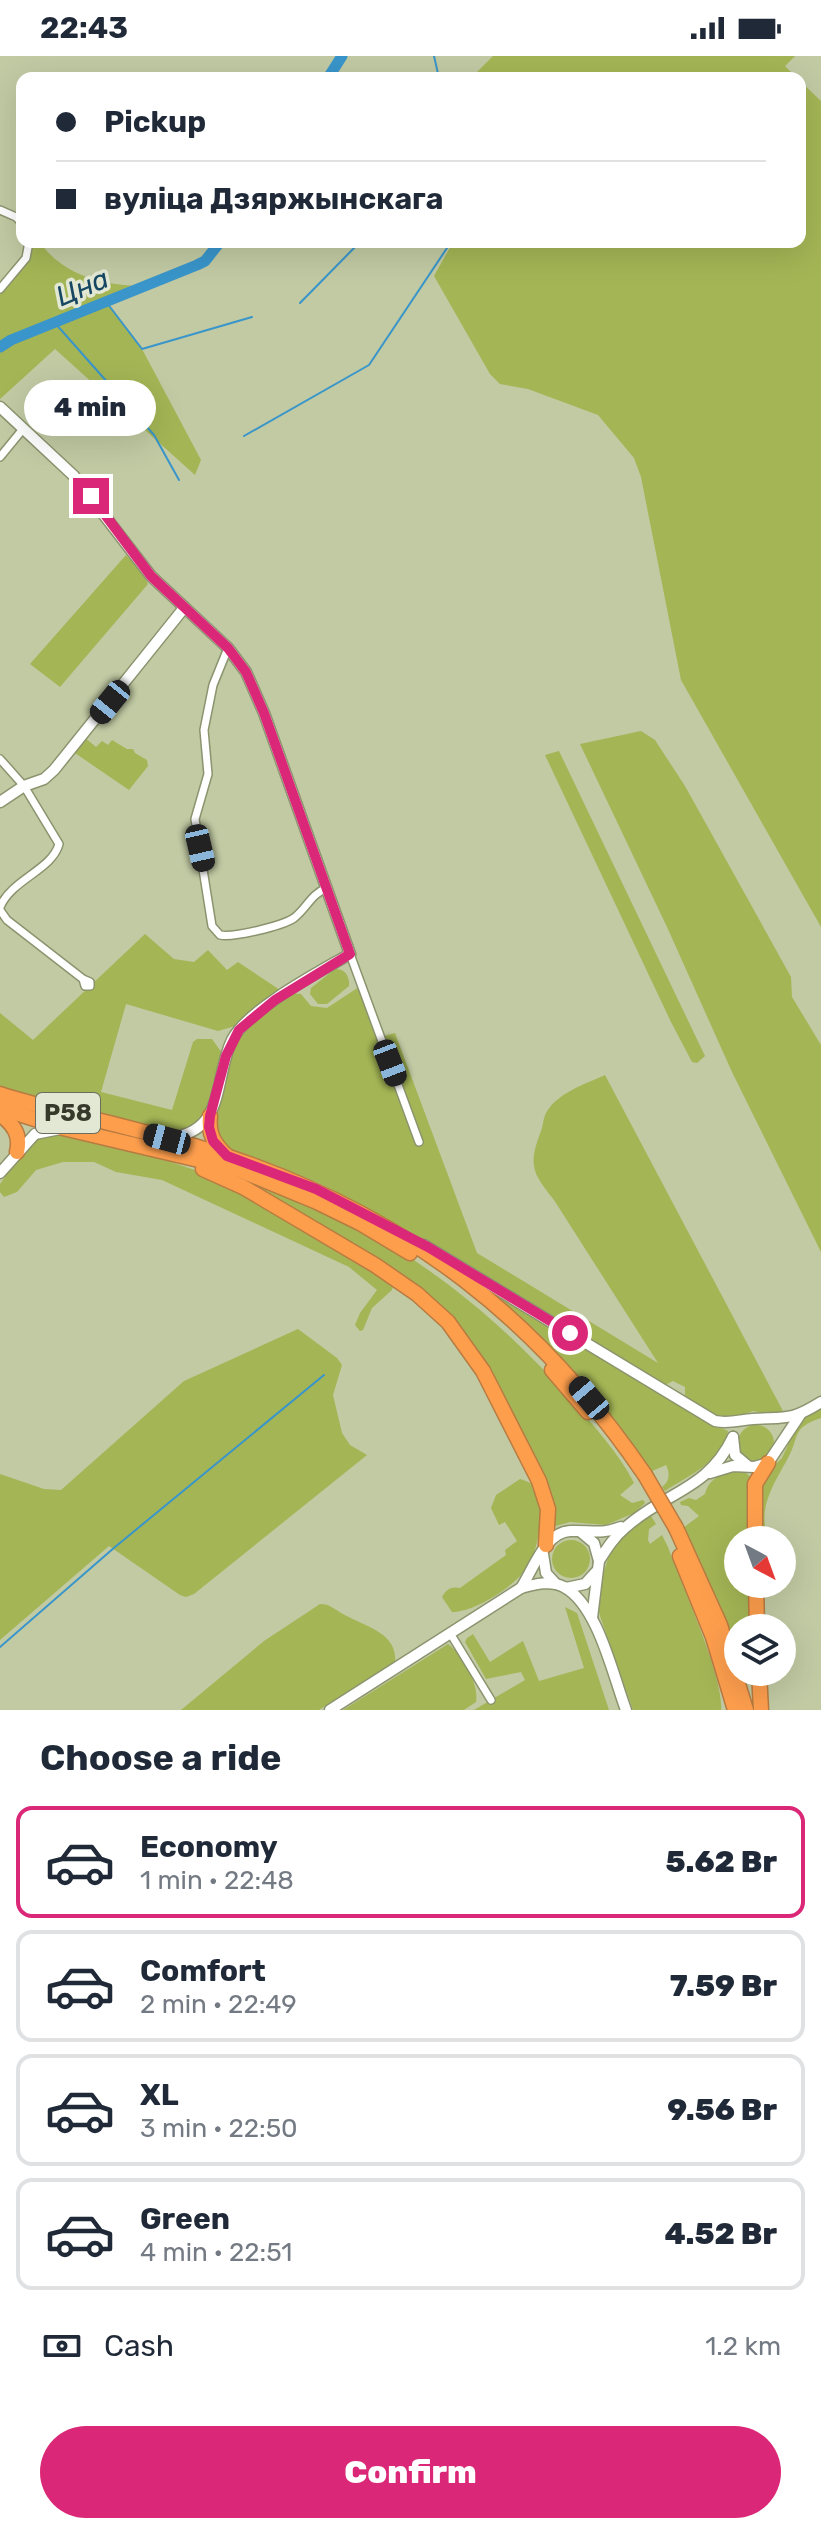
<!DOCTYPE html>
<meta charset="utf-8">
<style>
body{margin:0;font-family:Rubik,sans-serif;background:#f6f6f7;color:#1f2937;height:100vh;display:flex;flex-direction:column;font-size:30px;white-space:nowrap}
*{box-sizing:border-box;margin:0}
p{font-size:26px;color:#747a83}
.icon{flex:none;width:44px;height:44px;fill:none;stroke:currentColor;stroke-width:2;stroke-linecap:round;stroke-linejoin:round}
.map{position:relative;height:1654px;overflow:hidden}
.details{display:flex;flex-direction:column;background:#fff;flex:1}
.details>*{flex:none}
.top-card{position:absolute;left:16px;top:16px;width:790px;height:176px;border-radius:16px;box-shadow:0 8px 32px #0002;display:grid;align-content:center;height:176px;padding:0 40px;background:#fff}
.needle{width:52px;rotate:139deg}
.tools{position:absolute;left:724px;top:1470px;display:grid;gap:16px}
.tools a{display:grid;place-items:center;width:72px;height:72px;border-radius:50%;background:#fff;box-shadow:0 8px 32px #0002;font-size:40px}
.end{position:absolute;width:36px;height:36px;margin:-18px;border:10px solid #db2777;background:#fff;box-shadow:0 0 0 4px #fff}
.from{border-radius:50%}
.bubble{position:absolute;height:56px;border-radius:28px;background:#fff;box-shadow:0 8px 32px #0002;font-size:26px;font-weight:800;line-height:56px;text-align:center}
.car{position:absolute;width:24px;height:48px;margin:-24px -12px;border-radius:10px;box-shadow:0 0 6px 2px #0007;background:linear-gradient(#222 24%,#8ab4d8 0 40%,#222 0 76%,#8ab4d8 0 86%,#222 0)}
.top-card b{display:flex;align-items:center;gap:28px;height:76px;font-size:30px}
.top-card b+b{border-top:2px solid #e0e1e3}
.top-card i{width:20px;height:20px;background:#1f2937}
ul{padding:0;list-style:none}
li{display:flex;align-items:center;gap:24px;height:112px;margin:0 16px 12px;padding:0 24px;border:4px solid #e0e1e3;border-radius:16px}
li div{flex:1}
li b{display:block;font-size:30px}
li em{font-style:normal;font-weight:800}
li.selected{border-color:#db2777}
li>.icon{width:72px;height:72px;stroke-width:1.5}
h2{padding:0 40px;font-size:36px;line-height:96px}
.pay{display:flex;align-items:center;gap:20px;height:88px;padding:0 40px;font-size:30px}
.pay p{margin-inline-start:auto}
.button{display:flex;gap:16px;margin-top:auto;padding:16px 40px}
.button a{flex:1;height:92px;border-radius:48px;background:#db2777;color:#fff;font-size:32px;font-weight:800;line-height:92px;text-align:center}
.status{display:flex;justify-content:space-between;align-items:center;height:56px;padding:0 40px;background:#fff;direction:ltr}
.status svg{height:22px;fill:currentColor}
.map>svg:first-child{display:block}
.green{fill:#a4b555}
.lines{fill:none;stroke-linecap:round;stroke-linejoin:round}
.stream{stroke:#3995ca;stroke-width:2}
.river{stroke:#3995ca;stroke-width:11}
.street-casing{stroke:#8b946e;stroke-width:10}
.secondary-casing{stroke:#8b946e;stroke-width:13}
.highway-casing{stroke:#b87b41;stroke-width:17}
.street{stroke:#fff;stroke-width:7}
.secondary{stroke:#fff;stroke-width:10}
.highway{stroke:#fd9e4d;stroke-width:14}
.highway-bridge-casing{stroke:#b87b41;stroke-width:17;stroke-linecap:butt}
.highway-bridge{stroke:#fd9e4d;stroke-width:14}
.route{stroke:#db2777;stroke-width:10}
.labels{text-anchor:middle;stroke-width:7;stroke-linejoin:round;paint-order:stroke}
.shield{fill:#e3e8d4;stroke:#6b6e5e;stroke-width:2}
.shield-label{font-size:24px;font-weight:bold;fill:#373a2b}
.water-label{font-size:28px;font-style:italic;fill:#164763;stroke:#e3e8d4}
</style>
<div class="status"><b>22:43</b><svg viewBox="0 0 49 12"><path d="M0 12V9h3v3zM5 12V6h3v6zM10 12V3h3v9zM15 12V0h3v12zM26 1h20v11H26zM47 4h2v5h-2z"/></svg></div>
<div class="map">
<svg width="821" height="1654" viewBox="0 0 821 1654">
<rect width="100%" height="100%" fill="#c1caa3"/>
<g class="green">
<path d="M493,0H795L785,10L797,22H465L474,19Z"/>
<path d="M800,25L821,45V871L681,624L641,421L634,402L598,359L528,333L500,328L490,318L434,220L453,186H800Z"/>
<path d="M29,186H40C62,219 103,229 139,230L107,247L142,293L201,404L195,419L55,293L0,343V233L20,211Z"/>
<path d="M126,499L141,515L148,528L60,631L30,608Z"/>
<path d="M641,675L655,684L685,730L791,921L792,941L821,989V1196L732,1016L667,871L580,688Z"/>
<path d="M84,681L96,691L102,685L108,689L112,684L127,693H133L135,697L147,704L148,710L129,734L75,697L74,693Z"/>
<path d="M559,695L705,1000L697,1007L692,1006L671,966L545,699Z"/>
<path d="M145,878L174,903L194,906L208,894L227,914L238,906L280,934L235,970L218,975L126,948L101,1036L172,1054L193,986L197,983H212L222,997L212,1054L237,986L244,975L291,937L301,938L311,950L327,952L362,929L380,981L395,977L477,1197L658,1307L554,1144C532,1117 528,1109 541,1075C543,1070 543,1063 546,1057C557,1037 585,1028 605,1019L784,1357L776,1360L753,1355L730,1363L717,1361L685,1343V1331L673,1325L665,1329L618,1303L369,1153L319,1127L273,1108L227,1100L209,1071L167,1083L0,1031V957L33,984Z"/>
<path d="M335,913C345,912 350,921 349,930L327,948H318L310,938L311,932Z"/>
<path d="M51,1076L141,1096L210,1119L325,1183L393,1230L392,1234L372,1252L363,1274L360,1275L355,1269L360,1257L377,1234L349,1211L162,1124L116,1116L94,1106H63L36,1114L17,1136L4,1141L0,1136V1128L7,1118L36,1081Z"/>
<path d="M234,1120C274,1134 316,1148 353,1168C437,1212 509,1273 571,1344C593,1369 619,1397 634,1427L620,1439L632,1447L643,1444L645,1447L634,1457L606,1469L570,1466L552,1471L551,1443L533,1397L495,1328L461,1272Z"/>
<path d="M468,1219L705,1365L728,1375C722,1406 689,1419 665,1435L662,1431C670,1425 670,1417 666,1409L650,1416C596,1337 542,1280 468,1219Z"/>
<path d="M298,1273L337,1302L342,1309L333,1339L342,1377L350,1389L367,1399L194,1538L186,1541L180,1539L109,1490L0,1584V1418L44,1433L61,1434L184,1325Z"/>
<path d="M821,1352V1362C791,1372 800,1380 788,1402C774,1428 756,1453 769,1484H759L758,1447L763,1420L782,1402L788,1389V1381L798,1366Z"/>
<circle cx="756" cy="1387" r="18"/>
<path d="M742,1414L752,1422L753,1484H738V1528H753L754,1572H738V1602L717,1544L683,1472L699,1460L688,1450L681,1449L680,1446L689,1442L696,1444L705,1438C709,1421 726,1415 742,1414Z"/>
<path d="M520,1423C528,1426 537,1428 540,1437C546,1453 537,1494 529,1509C517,1529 475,1556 452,1556L442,1541C446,1533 452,1530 460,1532L506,1499L505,1494L517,1485L505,1466L499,1469L491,1452L496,1439Z"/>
<path d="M651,1460L656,1468L649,1473L648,1484L650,1488L662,1479L668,1491C680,1525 725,1623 721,1654H633L600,1560L596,1541L611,1493L628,1474Z"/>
<circle cx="571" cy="1503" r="19"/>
<path d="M320,1548C330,1548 334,1553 343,1558C363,1570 398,1576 395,1606L319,1654H181L264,1585Z"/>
<path d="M565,1551L577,1557L609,1654H474L525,1624L521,1616L486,1623L465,1586L467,1582L473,1578L490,1606L523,1585L539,1625L584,1612Z"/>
<path d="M448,1588C463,1599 479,1628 476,1646L464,1654H343Z"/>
</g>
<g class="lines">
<g class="stream">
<path d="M434,0L439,22"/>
<path d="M107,247L142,293L252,261"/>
<path d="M300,247L360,186"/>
<path d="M55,267L154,379L179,424"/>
<path d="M244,380L369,309L451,186"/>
<path d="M0,1591L115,1491L324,1319"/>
</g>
<g class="river">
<path d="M328,22L342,0"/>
<path d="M0,291L11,284L197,209L205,205L220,186"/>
</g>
<defs>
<g id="street">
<path d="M0,154L16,161L22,167"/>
<path d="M0,233L26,202L29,186"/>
<path d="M0,401L23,373"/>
<path d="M228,592L213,629L204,674L208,718L195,763L212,870L220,879C233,882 282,870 294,862C307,852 311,838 327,832"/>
<path d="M0,703L24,730L59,788C52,814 12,823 0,851"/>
<path d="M0,854L7,864L83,923L90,926V930H85L83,923"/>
<path d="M350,898L419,1086"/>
<path d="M450,1577L491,1644"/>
</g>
<g id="secondary">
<path d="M0,351L74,420L151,520L228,592L246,616L264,657L350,898C319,916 248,953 232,984C214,1021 226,1073 174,1081"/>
<path d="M0,746L24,730L44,723L54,714L184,552"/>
<path d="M0,1117L35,1078L60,1073"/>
<path d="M424,1189L715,1365C729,1368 739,1364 753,1363C786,1361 791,1365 821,1346"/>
<path d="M733,1381L735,1399L748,1410"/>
<path d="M710,1417L733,1410L754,1411L768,1407L800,1359"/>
<path d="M582,1477L594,1487L599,1505L592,1562"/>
<path d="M543,1498L546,1517L556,1528"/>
<path d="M599,1505C607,1492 614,1481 626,1471C665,1436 708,1434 733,1381"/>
<path d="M521,1532C533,1514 545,1476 570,1475C590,1474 601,1479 621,1471"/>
<path d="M566,1532L585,1528L596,1516"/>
<path d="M330,1654L521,1532C535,1528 551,1524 564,1531C598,1549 613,1620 626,1654"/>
</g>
<g id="highway">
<path d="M0,1038C23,1046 47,1051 70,1057C123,1071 177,1083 229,1101C408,1161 539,1263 645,1419"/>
<path d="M0,1052L63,1072L237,1113L317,1146L360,1167L410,1197"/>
<path d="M0,1058C14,1069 21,1079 17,1096"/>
<path d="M210,1060C208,1078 214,1088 227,1100"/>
<path d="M203,1113L243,1131L375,1209L417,1238L448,1266L483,1315L539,1425L548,1453L546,1489"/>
<path d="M552,1314L588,1356"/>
<path d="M676,1472L720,1569L746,1654"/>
<path d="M755,1484V1428L768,1407"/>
<path d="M680,1500L713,1581L735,1654"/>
<path d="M756,1528L757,1572"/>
<path d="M759,1616L761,1654"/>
</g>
</defs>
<use href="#street" class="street-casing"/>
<use href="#secondary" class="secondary-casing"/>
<use href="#highway" class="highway-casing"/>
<use href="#street" class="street"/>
<use href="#secondary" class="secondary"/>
<use href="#highway" class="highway"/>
<defs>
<path id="highway-bridge" d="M645,1419L676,1472"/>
</defs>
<use href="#highway-bridge" class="highway-bridge-casing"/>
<use href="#highway-bridge" class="highway-bridge"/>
</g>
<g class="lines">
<path class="route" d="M91,440L151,520L228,592L246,616L264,657L350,898L275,944L239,974L226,1000L210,1060L209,1071L213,1085L227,1100L316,1133L428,1191L570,1277"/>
</g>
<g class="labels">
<rect class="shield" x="36" y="1037" width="64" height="40" rx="6"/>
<g class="shield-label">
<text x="68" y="1065">Р58</text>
</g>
<g class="water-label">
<text transform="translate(82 231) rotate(-23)" y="10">Цна</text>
</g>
</g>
</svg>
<div class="tools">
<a><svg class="needle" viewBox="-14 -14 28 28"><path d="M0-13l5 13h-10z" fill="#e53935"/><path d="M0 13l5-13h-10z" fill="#747a83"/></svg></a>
<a><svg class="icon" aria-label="layers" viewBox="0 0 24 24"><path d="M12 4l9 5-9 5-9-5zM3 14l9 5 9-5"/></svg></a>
</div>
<i class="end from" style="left:570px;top:1277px"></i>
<i class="end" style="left:91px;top:440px"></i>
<div class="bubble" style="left:24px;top:324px;width:132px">4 min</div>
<i class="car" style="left:110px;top:646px;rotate:219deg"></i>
<i class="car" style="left:200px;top:792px;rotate:167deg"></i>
<i class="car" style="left:390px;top:1007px;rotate:159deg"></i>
<i class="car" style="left:167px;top:1083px;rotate:285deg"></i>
<i class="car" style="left:589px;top:1342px;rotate:320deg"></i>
<div class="top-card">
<b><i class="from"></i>Pickup</b>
<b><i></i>вуліца Дзяржынскага</b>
</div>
</div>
<section class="details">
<h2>Choose a ride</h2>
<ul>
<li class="selected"><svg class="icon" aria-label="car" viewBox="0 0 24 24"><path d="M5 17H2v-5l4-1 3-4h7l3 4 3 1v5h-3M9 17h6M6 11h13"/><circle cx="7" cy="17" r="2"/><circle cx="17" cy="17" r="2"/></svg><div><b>Economy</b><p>1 min · 22:48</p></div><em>5.62 Br</em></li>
<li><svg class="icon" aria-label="car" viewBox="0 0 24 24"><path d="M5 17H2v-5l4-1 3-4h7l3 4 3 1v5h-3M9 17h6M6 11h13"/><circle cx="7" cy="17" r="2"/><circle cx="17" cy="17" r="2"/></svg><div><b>Comfort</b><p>2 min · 22:49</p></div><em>7.59 Br</em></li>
<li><svg class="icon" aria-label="car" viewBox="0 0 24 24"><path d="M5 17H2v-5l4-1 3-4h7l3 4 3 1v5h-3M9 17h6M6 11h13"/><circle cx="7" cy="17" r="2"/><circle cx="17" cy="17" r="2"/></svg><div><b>XL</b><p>3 min · 22:50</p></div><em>9.56 Br</em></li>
<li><svg class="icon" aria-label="car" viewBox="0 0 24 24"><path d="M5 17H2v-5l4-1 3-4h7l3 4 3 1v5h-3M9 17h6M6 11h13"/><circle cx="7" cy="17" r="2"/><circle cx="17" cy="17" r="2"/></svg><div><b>Green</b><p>4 min · 22:51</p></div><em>4.52 Br</em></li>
</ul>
<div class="pay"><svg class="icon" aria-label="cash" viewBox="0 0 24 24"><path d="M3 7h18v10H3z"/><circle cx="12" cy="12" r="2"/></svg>Cash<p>1.2 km</p></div>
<div class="button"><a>Confirm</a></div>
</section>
